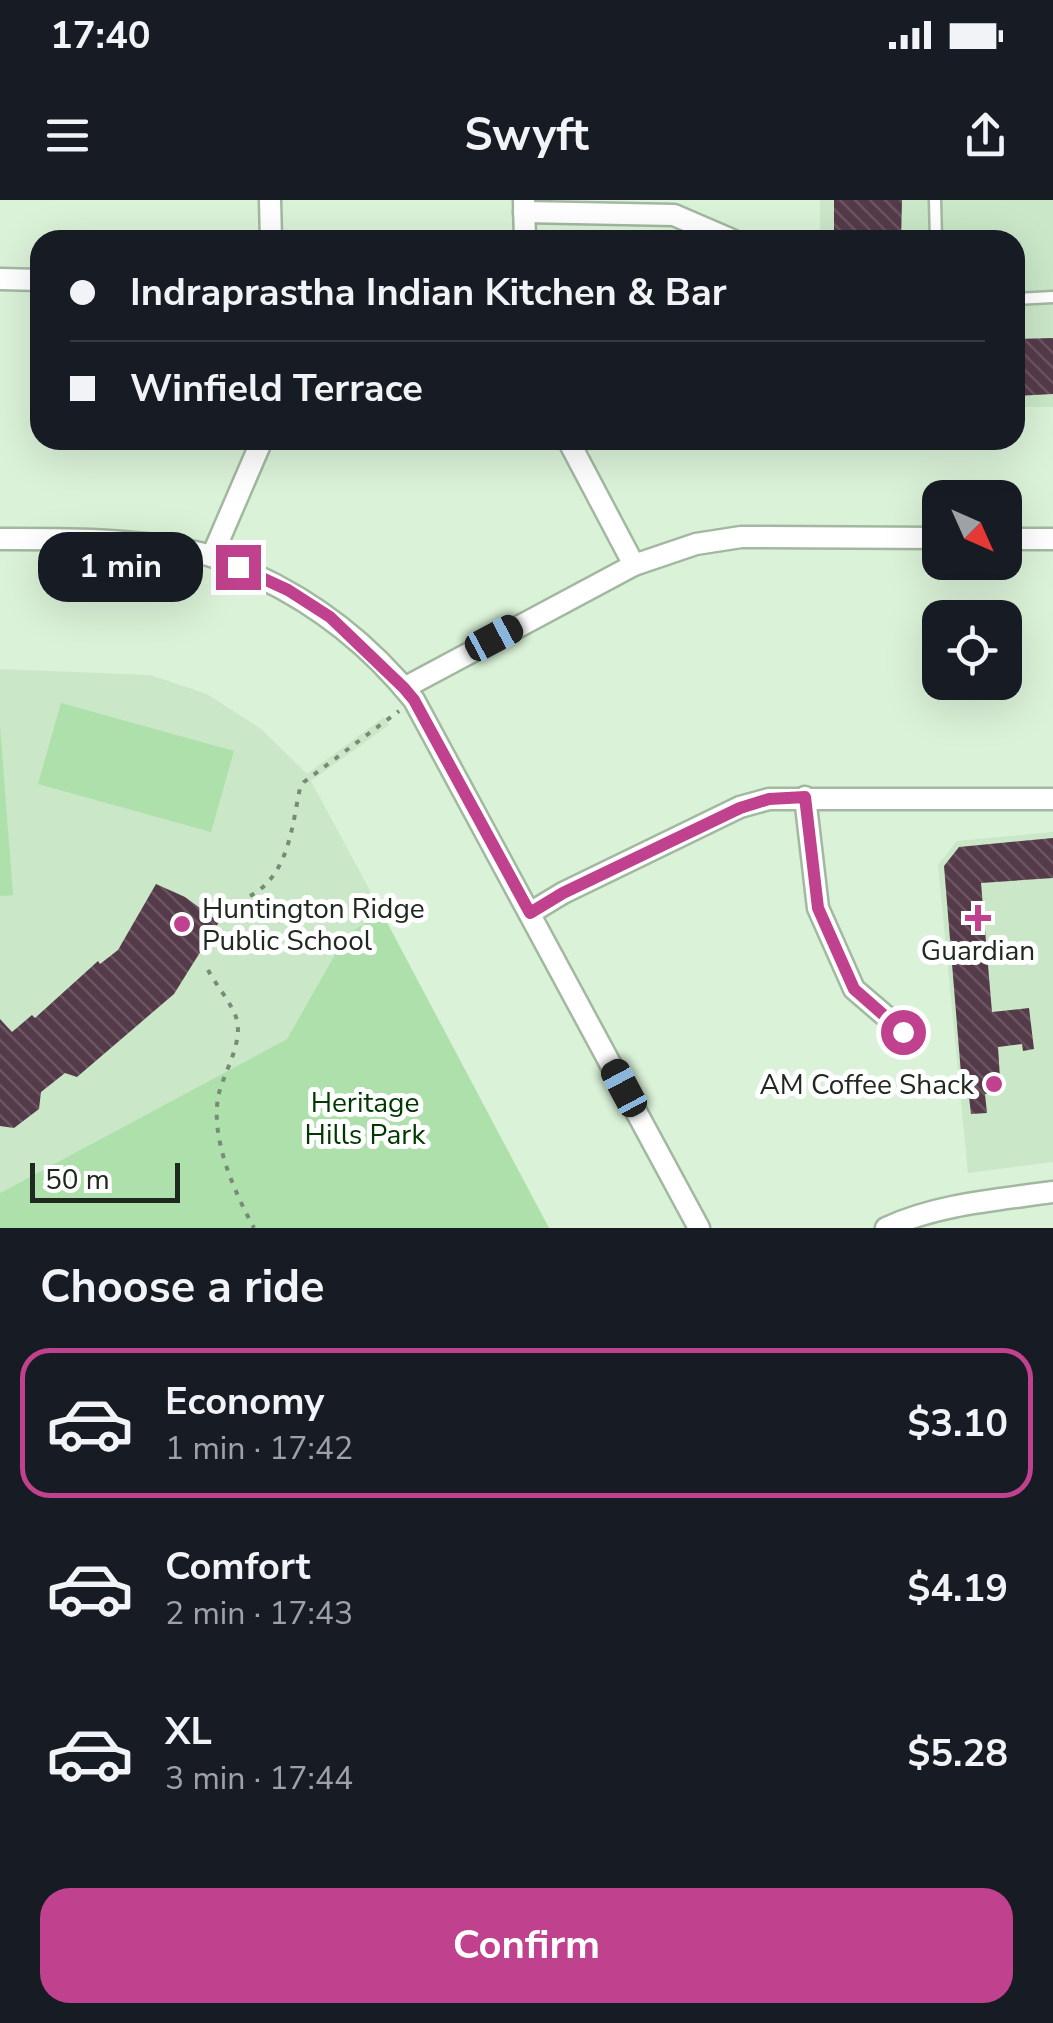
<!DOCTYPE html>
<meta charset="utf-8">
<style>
body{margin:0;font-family:"Nunito Sans",sans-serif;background:#20242c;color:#f1f3f6;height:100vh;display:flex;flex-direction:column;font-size:38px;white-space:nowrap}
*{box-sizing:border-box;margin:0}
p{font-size:32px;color:#9ea1a6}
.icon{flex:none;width:55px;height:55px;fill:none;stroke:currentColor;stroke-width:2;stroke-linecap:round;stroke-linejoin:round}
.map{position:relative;height:1028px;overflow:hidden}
.side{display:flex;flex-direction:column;background:#171b24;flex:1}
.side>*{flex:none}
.hud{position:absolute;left:30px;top:30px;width:995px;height:220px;border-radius:30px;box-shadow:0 10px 40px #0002;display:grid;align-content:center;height:220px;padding:0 40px;background:#171b24}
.needle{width:65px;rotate:135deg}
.buttons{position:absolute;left:922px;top:280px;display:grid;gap:20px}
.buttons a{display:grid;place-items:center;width:100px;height:100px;border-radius:20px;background:#171b24;box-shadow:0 10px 40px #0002;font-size:50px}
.scale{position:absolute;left:30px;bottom:25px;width:150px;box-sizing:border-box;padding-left:10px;border:5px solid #20291f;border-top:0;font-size:28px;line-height:35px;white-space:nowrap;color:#20291f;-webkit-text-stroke:8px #fff;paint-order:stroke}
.end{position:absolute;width:45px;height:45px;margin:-22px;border:12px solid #c0418d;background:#fff;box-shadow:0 0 0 5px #fff}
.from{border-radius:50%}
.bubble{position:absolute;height:70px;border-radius:30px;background:#171b24;box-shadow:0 10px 40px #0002;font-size:32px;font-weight:700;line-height:70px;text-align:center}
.car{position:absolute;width:30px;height:60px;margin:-30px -15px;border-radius:12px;box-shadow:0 0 8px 2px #0007;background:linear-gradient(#222 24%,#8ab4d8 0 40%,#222 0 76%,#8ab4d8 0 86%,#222 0)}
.hud b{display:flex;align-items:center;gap:35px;height:95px;font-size:38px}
.hud b+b{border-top:2px solid #363941}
.hud i{width:25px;height:25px;background:#f1f3f6}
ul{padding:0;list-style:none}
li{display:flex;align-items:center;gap:30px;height:150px;margin:0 20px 15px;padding:0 20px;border:5px solid transparent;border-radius:30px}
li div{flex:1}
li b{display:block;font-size:38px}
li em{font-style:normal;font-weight:700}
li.active{border-color:#c0418d}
li>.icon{width:90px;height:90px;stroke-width:1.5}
h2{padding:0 40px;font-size:45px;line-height:120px}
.action{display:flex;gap:20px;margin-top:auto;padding:20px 40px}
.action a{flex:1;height:115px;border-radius:30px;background:#c0418d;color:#fff;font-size:40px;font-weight:700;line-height:115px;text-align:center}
.status{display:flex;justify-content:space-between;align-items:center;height:70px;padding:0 50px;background:#171b24;direction:ltr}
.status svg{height:28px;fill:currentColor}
header{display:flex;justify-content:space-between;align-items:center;height:130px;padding:0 40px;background:#171b24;font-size:45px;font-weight:700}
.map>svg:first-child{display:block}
.built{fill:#cae7c8}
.green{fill:#aee0ab}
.building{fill:url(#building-back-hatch)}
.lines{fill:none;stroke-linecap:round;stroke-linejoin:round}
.service-casing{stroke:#a2b8a0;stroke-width:15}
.minor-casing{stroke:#a2b8a0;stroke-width:25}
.path{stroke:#7a8a78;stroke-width:4;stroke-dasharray:5 8;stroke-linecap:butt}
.service{stroke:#fff;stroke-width:10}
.minor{stroke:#fff;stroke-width:20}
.route{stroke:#c0418d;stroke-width:12}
.poi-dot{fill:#c0418d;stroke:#fff;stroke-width:4}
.labels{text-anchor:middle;stroke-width:10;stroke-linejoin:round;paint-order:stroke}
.poi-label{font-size:28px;fill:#20291f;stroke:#fff;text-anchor:start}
.park-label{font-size:28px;fill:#003801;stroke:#fff}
</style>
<div class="status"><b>17:40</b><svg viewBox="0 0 49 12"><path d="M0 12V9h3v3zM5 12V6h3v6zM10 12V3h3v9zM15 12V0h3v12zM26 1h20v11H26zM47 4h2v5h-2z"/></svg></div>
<header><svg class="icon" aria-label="menu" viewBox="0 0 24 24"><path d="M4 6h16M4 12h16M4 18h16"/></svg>Swyft<svg class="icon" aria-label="share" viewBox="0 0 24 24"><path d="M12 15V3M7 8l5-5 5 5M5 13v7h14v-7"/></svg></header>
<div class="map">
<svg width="1053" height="1028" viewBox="0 0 1053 1028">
<defs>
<pattern id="building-back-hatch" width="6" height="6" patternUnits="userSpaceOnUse" patternTransform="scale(2.5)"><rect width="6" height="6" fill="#553b49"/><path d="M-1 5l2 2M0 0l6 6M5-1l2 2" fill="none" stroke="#6a5560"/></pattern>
</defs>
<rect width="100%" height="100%" fill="#daf2d8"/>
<g class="built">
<path d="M820,0H1053V207H1015V40H820Z"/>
<path d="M0,469L150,475L207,494L261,529L307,574L384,517L389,525L311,581L382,713L346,735L287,839L0,993Z"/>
<path d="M1053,632V962L968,973L938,665L957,641Z"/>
</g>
<g class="green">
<path d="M61,503L234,551L211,632L38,584Z"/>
<path d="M0,526L13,695L0,696Z"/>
<path d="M382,713L549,1028H0V993L287,839L346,735Z"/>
</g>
<g class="building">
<path d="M834,0H902L901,40H834Z"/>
<path d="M1053,138V194L1015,196V139Z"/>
<path d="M1053,638V678L981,683L992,812L1029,808L1034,849L1023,851L1022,844L998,847L1001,893L985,894L987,913L971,914L969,897L963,898L944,666L959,647Z"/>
<path d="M156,684L185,697L219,722L174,794L77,877L65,873L41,892L39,909L14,928L0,926V819L12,832L32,815L35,818L98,761L100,764L118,750Z"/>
</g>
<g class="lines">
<defs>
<g id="service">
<path d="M935,0L936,40"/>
<path d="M1015,99L1053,97"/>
</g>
<g id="minor">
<path d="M270,0L271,40"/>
<path d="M524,2L525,40"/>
<path d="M524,12L674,15L732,40"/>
<path d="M0,79L40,80"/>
<path d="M568,240L634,365"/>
<path d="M0,339C69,339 140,338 208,355C223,359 237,367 251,373C315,402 370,445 414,500L699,1028"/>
<path d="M1005,339H1053"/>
<path d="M212,356L262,240"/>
<path d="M404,488L634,365L696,344L741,337L940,338"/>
<path d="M805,597L818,708L854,789L903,831"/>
<path d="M530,713L563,693L740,607L769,599H1053"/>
<path d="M886,1028C938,1004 996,1000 1053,992"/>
</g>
</defs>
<use href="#service" class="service-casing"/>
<use href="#minor" class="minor-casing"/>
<g class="path">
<path d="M250,696C289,675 292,626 300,588L304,582L399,511"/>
<path d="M208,770C216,785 230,801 236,817C244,841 225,870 219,893C209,936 234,991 254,1028"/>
</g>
<use href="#service" class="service"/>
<use href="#minor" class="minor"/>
</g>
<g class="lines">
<path class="route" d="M238,367L288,390L330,417L404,488L414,500L530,713L563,693L740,608L769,599L805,597L818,708L854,789L903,832"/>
</g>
<g class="poi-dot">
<path d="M973 703h10v10h10v10h-10v10h-10v-10h-10v-10h10z"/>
<circle cx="182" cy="724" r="10"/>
<circle cx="994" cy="884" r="10"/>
</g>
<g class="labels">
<g class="poi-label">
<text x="202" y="718">Huntington Ridge<tspan x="202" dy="32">Public School</tspan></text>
<text x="978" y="760" text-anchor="middle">Guardian</text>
<text x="974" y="894" text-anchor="end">AM Coffee Shack</text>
</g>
<g class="park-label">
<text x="365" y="912">Heritage<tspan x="365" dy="32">Hills Park</tspan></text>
</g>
</g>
</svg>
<div class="buttons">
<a><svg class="needle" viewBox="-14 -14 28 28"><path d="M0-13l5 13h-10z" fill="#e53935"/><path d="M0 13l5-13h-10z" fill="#9ea1a6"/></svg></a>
<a><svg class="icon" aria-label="locate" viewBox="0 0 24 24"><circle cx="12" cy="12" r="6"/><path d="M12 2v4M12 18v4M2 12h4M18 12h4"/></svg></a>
</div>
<div class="scale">50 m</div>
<i class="end from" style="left:903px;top:832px"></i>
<i class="end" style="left:238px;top:367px"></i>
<div class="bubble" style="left:38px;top:332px;width:165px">1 min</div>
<i class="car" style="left:494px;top:438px;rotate:62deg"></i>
<i class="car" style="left:624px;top:888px;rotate:332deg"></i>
<div class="hud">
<b><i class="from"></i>Indraprastha Indian Kitchen &amp; Bar</b>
<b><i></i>Winfield Terrace</b>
</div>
</div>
<section class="side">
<h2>Choose a ride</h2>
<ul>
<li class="active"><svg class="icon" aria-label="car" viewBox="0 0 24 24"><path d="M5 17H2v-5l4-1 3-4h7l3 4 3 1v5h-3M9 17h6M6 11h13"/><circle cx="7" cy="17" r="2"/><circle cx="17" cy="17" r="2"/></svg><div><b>Economy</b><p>1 min · 17:42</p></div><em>$3.10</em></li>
<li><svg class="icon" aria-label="car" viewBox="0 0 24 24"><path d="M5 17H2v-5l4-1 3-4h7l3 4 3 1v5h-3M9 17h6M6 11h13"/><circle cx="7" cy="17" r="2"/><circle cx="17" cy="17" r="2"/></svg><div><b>Comfort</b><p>2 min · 17:43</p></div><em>$4.19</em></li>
<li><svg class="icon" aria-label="car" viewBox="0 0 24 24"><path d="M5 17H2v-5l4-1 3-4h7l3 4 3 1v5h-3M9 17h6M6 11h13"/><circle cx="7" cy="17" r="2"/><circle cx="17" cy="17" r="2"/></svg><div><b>XL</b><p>3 min · 17:44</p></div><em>$5.28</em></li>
</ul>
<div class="action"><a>Confirm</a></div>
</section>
